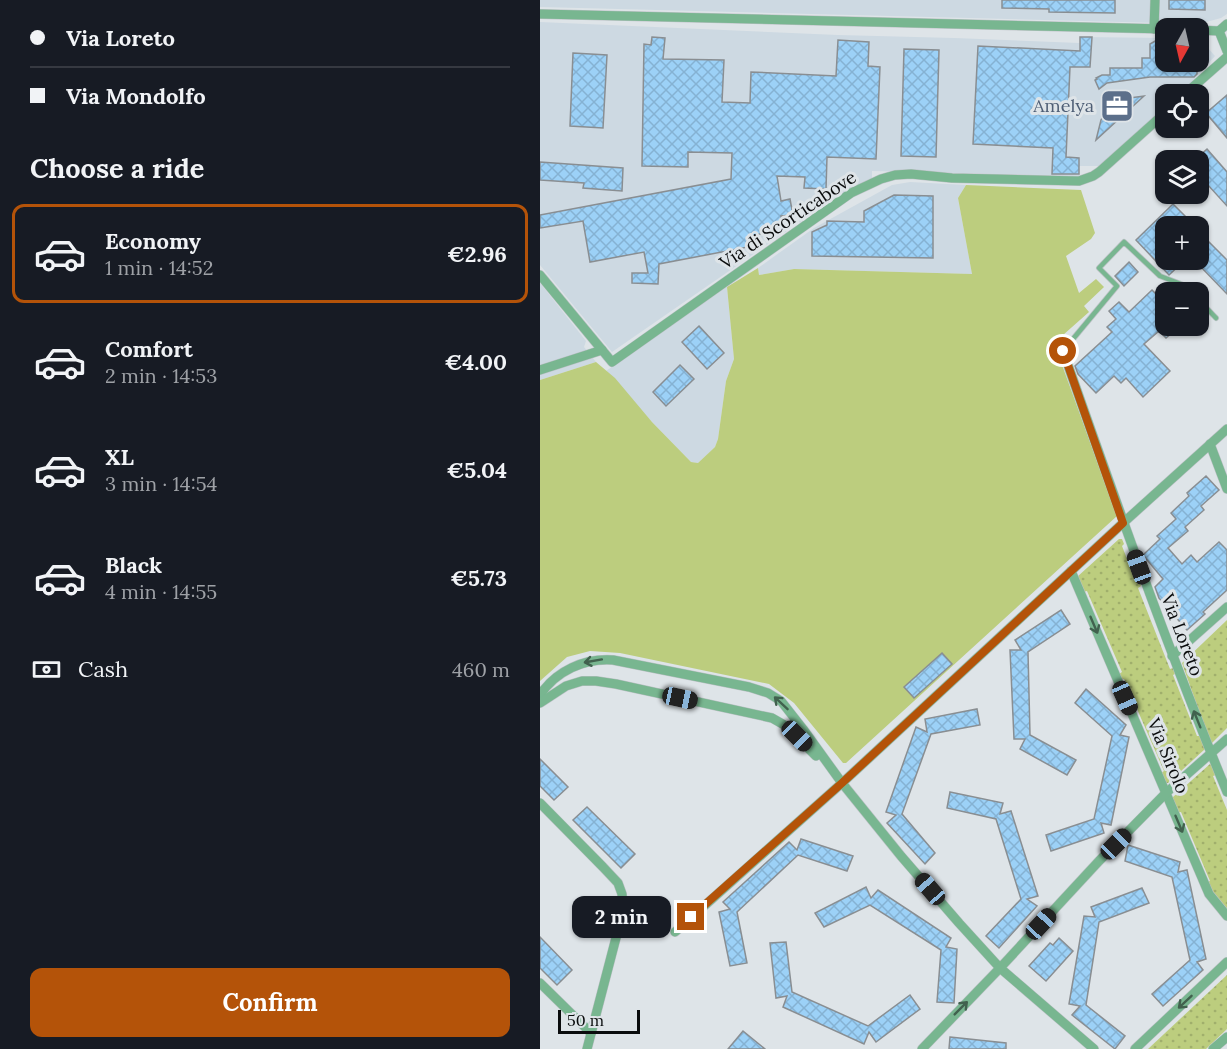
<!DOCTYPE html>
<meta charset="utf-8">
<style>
body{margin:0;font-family:Lora,serif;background:#20242c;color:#f1f3f6;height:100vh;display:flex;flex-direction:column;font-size:22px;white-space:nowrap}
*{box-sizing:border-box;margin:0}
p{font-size:20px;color:#9ea1a6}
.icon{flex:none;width:33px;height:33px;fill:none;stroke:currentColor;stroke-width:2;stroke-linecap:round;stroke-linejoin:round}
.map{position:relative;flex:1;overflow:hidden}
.panel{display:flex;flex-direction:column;background:#171b24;width:540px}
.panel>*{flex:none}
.top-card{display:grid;align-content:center;height:132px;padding:0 30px;background:#171b24}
.needle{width:39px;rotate:188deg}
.buttons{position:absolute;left:615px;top:18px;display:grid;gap:12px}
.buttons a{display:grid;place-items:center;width:54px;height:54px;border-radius:12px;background:#171b24;box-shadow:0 2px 4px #0004;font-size:30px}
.scale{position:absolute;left:18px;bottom:15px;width:82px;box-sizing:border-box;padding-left:6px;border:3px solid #0a0c0d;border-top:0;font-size:16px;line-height:21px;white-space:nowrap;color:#0a0c0d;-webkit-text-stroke:4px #dee4e8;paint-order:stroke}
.end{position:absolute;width:27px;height:27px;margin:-14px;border:8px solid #b45309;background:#fff;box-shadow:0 0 0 3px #fff}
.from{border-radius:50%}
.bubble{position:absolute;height:42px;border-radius:12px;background:#171b24;box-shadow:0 2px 4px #0004;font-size:20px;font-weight:700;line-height:42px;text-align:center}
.car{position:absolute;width:18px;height:36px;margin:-18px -9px;border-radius:8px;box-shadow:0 0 4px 2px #0007;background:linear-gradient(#222 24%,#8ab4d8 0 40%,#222 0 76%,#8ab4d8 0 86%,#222 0)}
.top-card b{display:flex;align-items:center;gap:21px;height:57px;font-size:22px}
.top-card b+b{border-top:2px solid #363941}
.top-card i{width:15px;height:15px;background:#f1f3f6}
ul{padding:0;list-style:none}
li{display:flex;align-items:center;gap:18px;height:99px;margin:0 12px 9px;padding:0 18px;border:3px solid transparent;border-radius:12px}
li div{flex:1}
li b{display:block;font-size:22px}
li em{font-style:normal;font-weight:700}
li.on{border-color:#b45309}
li>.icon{width:54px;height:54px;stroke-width:1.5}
h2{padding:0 30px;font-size:27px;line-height:72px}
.pay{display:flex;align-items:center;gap:15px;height:66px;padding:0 30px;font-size:22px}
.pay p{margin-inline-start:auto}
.primary-button{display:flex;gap:12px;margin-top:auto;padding:12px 30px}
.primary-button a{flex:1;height:69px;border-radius:12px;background:#b45309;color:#fff;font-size:24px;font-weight:700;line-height:69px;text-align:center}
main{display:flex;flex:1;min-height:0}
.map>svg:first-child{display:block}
.built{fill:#cdd9e2}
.grass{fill:#bccd7e}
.park{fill:url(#park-dots)}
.building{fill:url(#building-cross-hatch);stroke:#898e92;stroke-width:1.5}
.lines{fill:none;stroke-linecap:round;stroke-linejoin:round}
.lane-casing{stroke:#bcc1c5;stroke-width:6}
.street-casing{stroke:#bcc1c5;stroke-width:10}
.lane{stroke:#78b690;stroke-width:4.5}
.street{stroke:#78b690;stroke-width:9}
.oneway{stroke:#41614e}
.route{stroke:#b45309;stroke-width:8}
.labels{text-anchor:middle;stroke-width:6;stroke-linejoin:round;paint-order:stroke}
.service-label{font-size:18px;fill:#4e5e75;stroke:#dee4e8;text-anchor:end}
.street-label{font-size:18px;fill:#0a0c0d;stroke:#dee4e8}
</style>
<main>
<section class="panel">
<div class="top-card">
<b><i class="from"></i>Via Loreto</b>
<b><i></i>Via Mondolfo</b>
</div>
<h2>Choose a ride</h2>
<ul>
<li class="on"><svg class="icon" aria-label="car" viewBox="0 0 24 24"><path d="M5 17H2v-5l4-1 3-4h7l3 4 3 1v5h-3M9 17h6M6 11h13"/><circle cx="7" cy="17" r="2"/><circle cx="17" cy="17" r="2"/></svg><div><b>Economy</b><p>1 min · 14:52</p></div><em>€2.96</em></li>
<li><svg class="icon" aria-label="car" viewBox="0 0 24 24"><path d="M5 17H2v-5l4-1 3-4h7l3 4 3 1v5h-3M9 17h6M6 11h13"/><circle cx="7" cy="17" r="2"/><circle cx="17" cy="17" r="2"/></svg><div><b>Comfort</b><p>2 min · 14:53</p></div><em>€4.00</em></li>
<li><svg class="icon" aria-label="car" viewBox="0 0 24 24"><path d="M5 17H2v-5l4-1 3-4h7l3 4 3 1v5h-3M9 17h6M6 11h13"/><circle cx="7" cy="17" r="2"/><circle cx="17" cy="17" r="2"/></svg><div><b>XL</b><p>3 min · 14:54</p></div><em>€5.04</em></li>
<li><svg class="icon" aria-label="car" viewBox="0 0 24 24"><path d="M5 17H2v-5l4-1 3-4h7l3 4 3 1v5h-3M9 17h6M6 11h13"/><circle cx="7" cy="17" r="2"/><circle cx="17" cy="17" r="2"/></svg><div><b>Black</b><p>4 min · 14:55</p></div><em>€5.73</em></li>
</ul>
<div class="pay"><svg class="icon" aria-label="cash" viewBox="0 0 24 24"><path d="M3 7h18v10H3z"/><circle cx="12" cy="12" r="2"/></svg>Cash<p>460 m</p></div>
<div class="primary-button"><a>Confirm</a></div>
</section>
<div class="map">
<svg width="687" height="1049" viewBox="0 0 687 1049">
<defs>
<pattern id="park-dots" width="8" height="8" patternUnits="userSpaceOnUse" patternTransform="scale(1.5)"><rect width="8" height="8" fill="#bccd7e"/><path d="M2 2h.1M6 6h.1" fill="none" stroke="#a0af6c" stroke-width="1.8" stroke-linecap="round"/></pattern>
<pattern id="building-cross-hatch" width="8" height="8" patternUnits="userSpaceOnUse" patternTransform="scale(1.5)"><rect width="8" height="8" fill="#9cd1f7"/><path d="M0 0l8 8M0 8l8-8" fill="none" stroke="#85b2d3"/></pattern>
</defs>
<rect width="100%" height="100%" fill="#dee4e8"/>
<g class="built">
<path d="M0,0H687V14L681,18L659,24L0,7Z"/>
<path d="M0,22L298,35L414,38L540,43V37L625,38L626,62H658L659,38L675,56L641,94H626L625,108L560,166H539V176L332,171V179L296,197L72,352L0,265Z"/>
<path d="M370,182L426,185L418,198L432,274L254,269L219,275L218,268L274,228L352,185Z"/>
<path d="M0,283L46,341L44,347L56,362L0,380Z"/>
<path d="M187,287L194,359L186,381L178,439L175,447L158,463L151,462L112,422L66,371Z"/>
</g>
<path class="grass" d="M426,185L541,190L555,233L551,239L526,256L539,293L556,279L564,287L544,306L549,312L514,343L577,516L306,763H303L254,703L229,684L80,653L50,651L27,657L0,681V380L56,362L75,378L112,422L151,462L158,463L175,447L178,439L186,381L194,359L187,287L218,268L219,275L254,269L432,274L418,198Z"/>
<g class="park">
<path d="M579,539H582L584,544L582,546L596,582L599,581L601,586L598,588L630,669L633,668L635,674L633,675L657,736H661L665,749L628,783H626L621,773L624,771L584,679L581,680L579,674L582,672L547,591L543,592L537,577Z"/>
<path d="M687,620V728L672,743L669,740L642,663Z"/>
<path d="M670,764L672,765L676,775L673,776L687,810V911L673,896L667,882L670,881L641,812L637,813L632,799L633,797Z"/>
<path d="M687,975V1029L666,1049H608Z"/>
</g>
<g class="building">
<path d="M462,0H575V13L509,12V9L462,8Z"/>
<path d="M629,0H665V10L629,9Z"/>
<path d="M624,36L626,62H657V74L654,77H610L567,83L559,89L555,80L557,79L556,78L562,75H570V68H602V58H610V44Z"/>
<path d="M112,37L125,38L123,59L184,60L182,102L210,103L211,72L296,76L298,40L329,42L328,66L340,67L336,159L287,157L286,189L264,188L265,177L237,176L241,201L250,199L253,215L241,216L242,224L232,227L233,231L207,237L208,247L119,264L118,284L92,283V273H108L104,252L50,262L43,221L0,228V215L191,179L192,153L148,152V167L102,166L104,44L111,45Z"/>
<path d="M540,37H552L550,67H530L526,157L539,158V174H512L513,148L433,144L438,46L540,51Z"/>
<path d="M364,49L399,50L396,157L361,156Z"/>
<path d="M33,53L67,55L63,128L30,126Z"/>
<path d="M687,95V138L666,113Z"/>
<path d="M604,96L556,140L561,120L567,109L572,104L582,99Z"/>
<path d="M667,149L687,172V206L658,174V157Z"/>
<path d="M0,162L83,168L82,191L43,188L44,183L0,180Z"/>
<path d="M354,195L393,196V258L272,256V232L287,225V221L324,222V211Z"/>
<path d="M633,204L655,226H626V260H645L629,275L596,240Z"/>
<path d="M658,231L687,260V294L658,264Z"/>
<path d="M589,262L598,272L584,286L575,276Z"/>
<path d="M612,290L626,304V326H640L626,338L619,331L604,344L630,371L603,397L586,378L581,383L574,376L556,393L538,374L535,366L572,332L567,327L576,319L569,311L579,302L589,312Z"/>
<path d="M159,326L184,353L167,369L142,342Z"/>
<path d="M140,365L154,379L126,406L113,392Z"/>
<path d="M666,476L679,490L661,506L664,510L645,527L648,531L628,548L642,564L651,555L657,562L679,542L687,550V590L663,612L665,614L647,630L619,598L615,587L623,579L603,555L620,539L617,536L636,519L631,513L649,496L647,493Z"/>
<path d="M521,610L530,624L488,652L490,735L536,760L527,775L480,749L485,739H474L470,650H481L475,640Z"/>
<path d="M402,653L412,664L374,698L364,687Z"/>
<path d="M546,689L586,725L580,735L589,737L571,825L561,823L564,833L511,851L506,835L554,819L572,736L535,703Z"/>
<path d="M437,709L440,725L391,734L362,814L395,853L385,864L347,823L356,815L346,812L376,727L387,732L385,719Z"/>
<path d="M0,759L28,787L14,800L0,786Z"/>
<path d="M410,792L463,803L460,814L471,811L498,896L487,899L497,906L459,948L446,936L481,899L456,819L407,808Z"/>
<path d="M47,807L95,854L81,868L33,820Z"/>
<path d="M261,839L313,856L307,871L258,855L197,912L207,963L190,966L179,912L190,909L183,902L249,842L257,850Z"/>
<path d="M588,845L640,862L638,872L647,870L666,959L657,962L663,970L623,1006L612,994L650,960L632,877L585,861Z"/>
<path d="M326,887L331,898L338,890L411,938L406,947L417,949L414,1003L397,1002L401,950L330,905L284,927L275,913Z"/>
<path d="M602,888L609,903L559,922L546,1005L585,1036L575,1049L532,1015L540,1006L529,1004L544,916L555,917L551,907Z"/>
<path d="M0,937L32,970L17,985L0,968Z"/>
<path d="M519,938L533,951L506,981L489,966L510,943L513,945Z"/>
<path d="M246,942L252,992L328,1026L370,995L380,1009L336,1042L329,1032L324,1044L243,1007L247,996L236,998L230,943Z"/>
<path d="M203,1031L225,1049H188Z"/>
<path d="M410,1037L466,1043V1049H409Z"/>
</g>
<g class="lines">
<defs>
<g id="lane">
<path d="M658,299L676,318"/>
<path d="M523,351L577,286L559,268L584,242L620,276L646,286L652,292"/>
</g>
<g id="street">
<path d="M0,14L626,29"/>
<path d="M614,29L615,0"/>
<path d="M658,30L679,31L687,24"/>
<path d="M679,31L687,51"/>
<path d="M645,94L687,57"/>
<path d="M0,275L72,362L311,193L341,179L355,175L371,174L412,178L539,181L553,176L559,172L626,112"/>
<path d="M523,351C575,499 627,647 687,792"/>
<path d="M0,370L62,350"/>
<path d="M670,444L687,489"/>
<path d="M531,571L669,894L687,916"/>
<path d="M632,656L687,607"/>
<path d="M0,695C16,671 44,658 73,660L209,687L228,693L241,701L263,729L302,783L361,856L419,923L460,968L554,1049"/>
<path d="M0,703L26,686L42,681H56L76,684L232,718L246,726L276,756"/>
<path d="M0,803L63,867L78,883L82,894L83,911L47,1049"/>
<path d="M135,932L302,783L583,523L687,429"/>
<path d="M0,983L51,1033"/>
<path d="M382,1049L460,968L559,861L626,793L687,739"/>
<path d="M595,1049L687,962"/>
<path d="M673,1049L687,1037"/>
</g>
</defs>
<use href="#lane" class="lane-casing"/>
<use href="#street" class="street-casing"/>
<use href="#lane" class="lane"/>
<use href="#street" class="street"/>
</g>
<defs><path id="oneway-shaft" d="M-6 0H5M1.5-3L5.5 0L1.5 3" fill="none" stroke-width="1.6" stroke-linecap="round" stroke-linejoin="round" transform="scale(1.5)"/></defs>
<g class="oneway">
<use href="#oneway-shaft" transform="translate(554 625) rotate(67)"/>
<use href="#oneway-shaft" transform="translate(53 661) rotate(170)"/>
<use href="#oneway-shaft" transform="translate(241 703) rotate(-137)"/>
<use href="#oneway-shaft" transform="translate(657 719) rotate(-112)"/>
<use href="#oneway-shaft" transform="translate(639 824) rotate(67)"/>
<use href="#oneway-shaft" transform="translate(645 1002) rotate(137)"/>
<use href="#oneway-shaft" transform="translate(421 1008) rotate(-45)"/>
</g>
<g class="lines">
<path class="route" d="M151,917L302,783L583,523L523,351"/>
</g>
<defs>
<symbol id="office-square" viewBox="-11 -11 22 22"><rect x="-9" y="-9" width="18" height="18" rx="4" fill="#5c6f8a" stroke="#dee4e8"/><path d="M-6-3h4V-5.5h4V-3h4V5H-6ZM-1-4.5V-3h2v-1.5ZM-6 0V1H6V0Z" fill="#fff"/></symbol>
</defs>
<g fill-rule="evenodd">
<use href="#office-square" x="558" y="87" width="38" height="38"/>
</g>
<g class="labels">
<g class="service-label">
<text x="554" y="112">Amelya</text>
</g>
<g class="street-label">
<text transform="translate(248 220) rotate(-34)" y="6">Via di Scorticabove</text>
<text transform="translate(642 635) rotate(69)" y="6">Via Loreto</text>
<text transform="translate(628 756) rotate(67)" y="6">Via Sirolo</text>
</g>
</g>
</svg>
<div class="buttons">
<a><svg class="needle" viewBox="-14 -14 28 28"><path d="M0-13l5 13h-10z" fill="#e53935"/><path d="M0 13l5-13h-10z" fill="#9ea1a6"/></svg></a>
<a><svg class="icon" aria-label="locate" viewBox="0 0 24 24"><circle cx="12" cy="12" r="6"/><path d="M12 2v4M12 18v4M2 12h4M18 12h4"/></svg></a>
<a><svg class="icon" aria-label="layers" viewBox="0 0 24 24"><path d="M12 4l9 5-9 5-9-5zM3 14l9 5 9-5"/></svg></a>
<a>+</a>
<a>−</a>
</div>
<div class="scale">50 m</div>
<i class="end from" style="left:523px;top:351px"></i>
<i class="end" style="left:151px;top:917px"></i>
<div class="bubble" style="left:32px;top:896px;width:99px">2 min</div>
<i class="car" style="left:599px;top:567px;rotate:340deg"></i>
<i class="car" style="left:140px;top:698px;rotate:102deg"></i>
<i class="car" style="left:585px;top:698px;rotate:156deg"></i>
<i class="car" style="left:257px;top:736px;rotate:135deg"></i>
<i class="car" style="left:576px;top:844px;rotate:45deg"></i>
<i class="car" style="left:390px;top:889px;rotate:319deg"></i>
<i class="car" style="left:501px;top:924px;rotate:43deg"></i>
</div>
</main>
